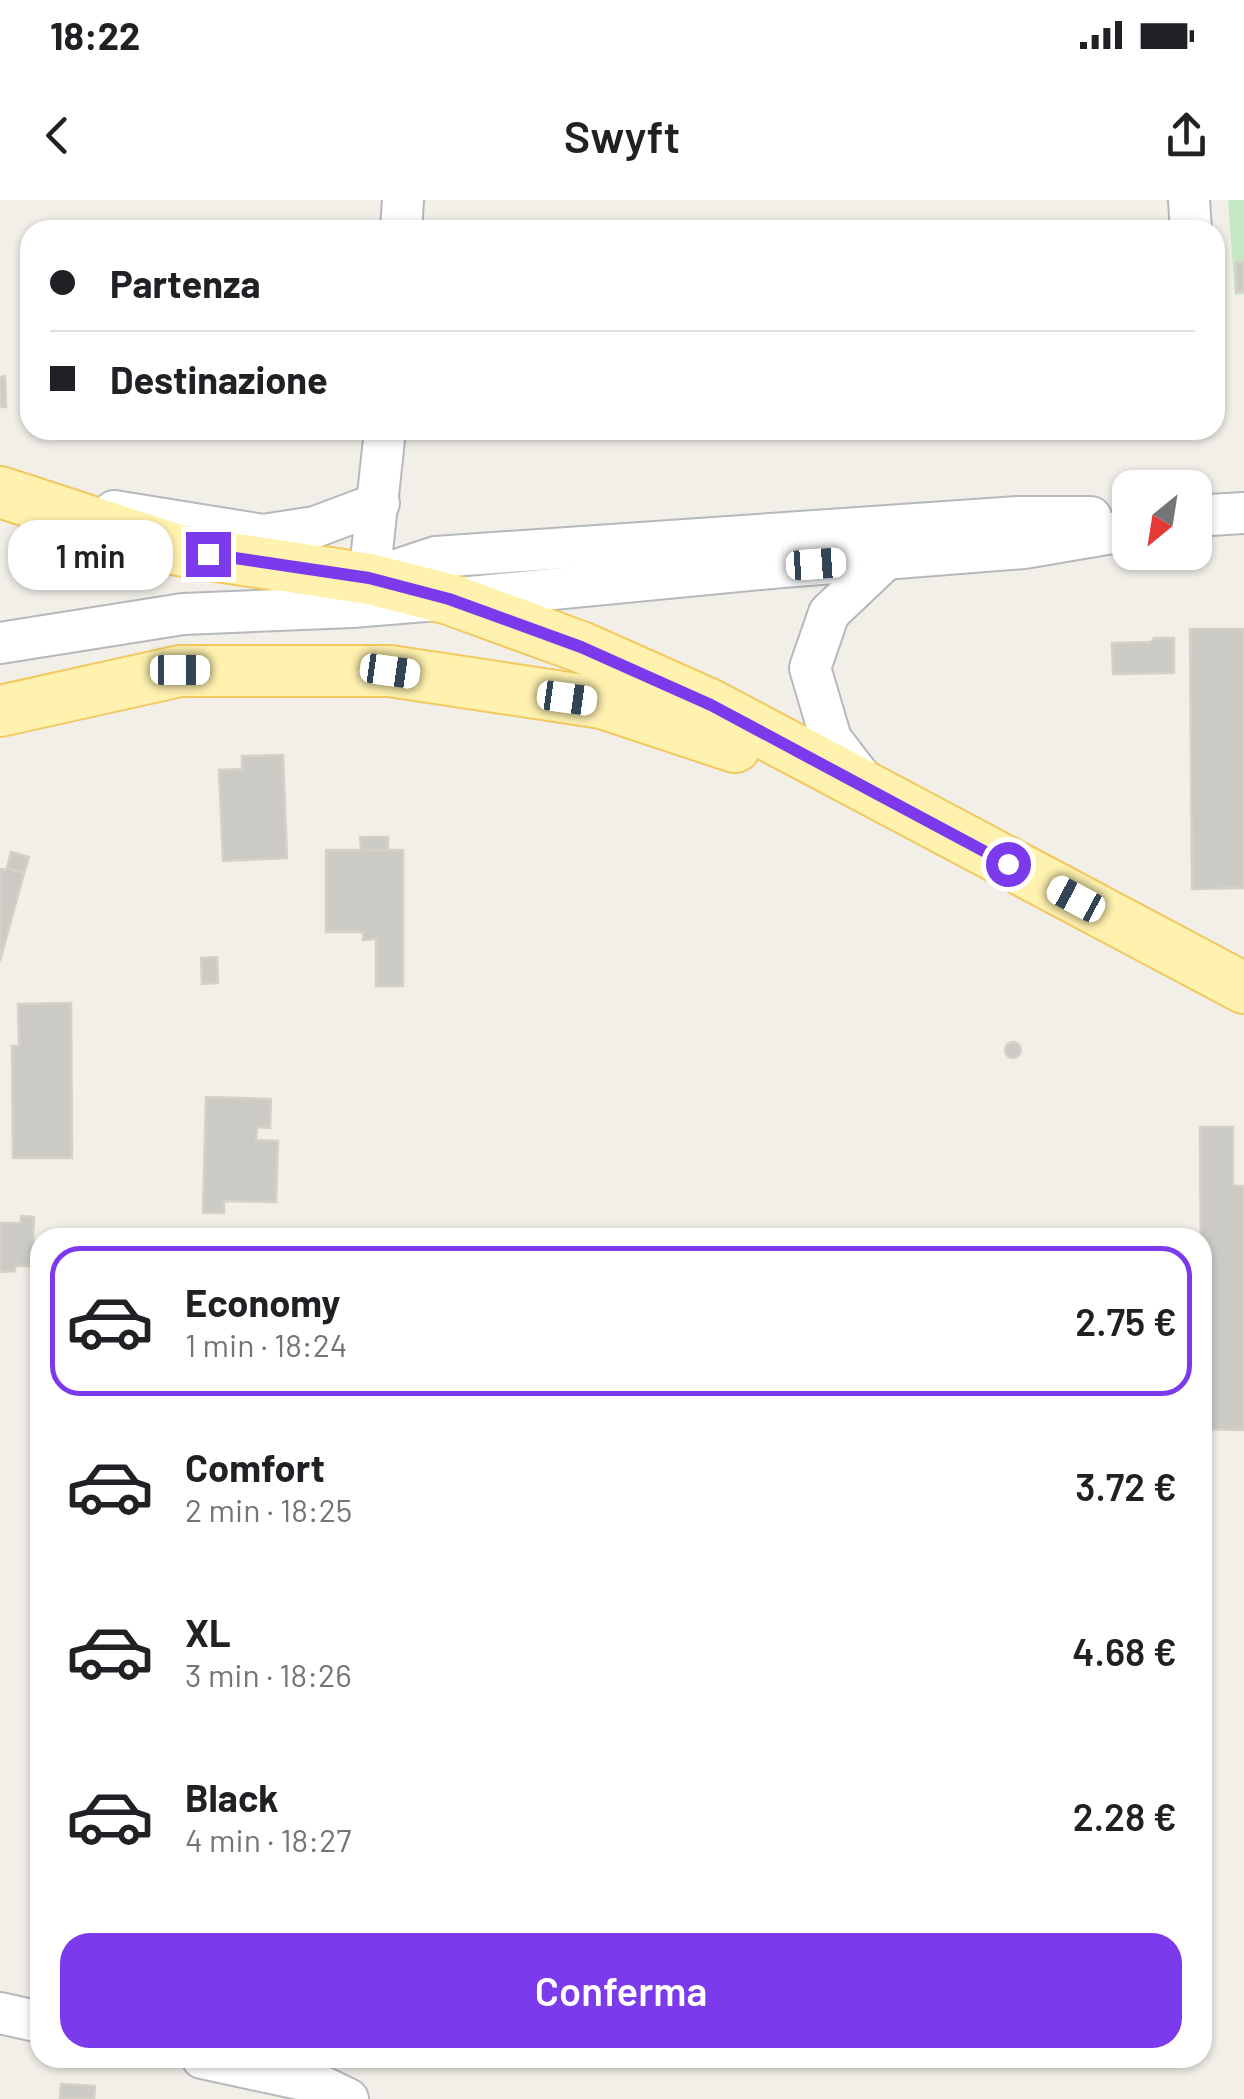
<!DOCTYPE html>
<html lang="it">
<meta charset="utf-8">
<style>
body{margin:0;font-family:Barlow,sans-serif;background:#f2f2f2;color:#202124;height:100vh;display:flex;flex-direction:column;font-size:38px;white-space:nowrap}
*{box-sizing:border-box;margin:0}
p{font-size:32px;color:#757577}
.icon{flex:none;width:55px;height:55px;fill:none;stroke:currentColor;stroke-width:2;stroke-linecap:round;stroke-linejoin:round}
.map{position:relative;flex:1;overflow:hidden}
.sheet{position:absolute;left:30px;top:1028px;width:1182px;height:840px;display:flex;flex-direction:column;background:#fff;border-radius:30px;box-shadow:0 2px 8px #0004}
.sheet>*{flex:none}
.top-card{position:absolute;left:20px;top:20px;width:1205px;height:220px;border-radius:30px;box-shadow:0 2px 8px #0004;display:grid;align-content:center;height:220px;padding:0 30px;background:#fff}
.needle{width:65px;rotate:210deg}
.buttons{position:absolute;left:1112px;top:270px;display:grid;gap:20px}
.buttons a{display:grid;place-items:center;width:100px;height:100px;border-radius:20px;background:#fff;box-shadow:0 2px 8px #0004;font-size:50px}
.end{position:absolute;width:45px;height:45px;margin:-22px;border:12px solid #7c3aed;background:#fff;box-shadow:0 0 0 5px #fff}
.from{border-radius:50%}
.bubble{position:absolute;height:70px;border-radius:30px;background:#fff;box-shadow:0 2px 8px #0004;font-size:32px;font-weight:600;line-height:70px;text-align:center}
.car{position:absolute;width:30px;height:60px;margin:-30px -15px;border-radius:12px;box-shadow:0 0 8px 2px #0007;background:linear-gradient(#fff 24%,#345 0 40%,#fff 0 76%,#345 0 86%,#fff 0)}
.top-card b{display:flex;align-items:center;gap:35px;height:95px;font-size:38px}
.top-card b+b{border-top:2px solid #e0e0e0}
.top-card i{width:25px;height:25px;background:#202124}
ul{padding:18px 0 0;list-style:none}
li{display:flex;align-items:center;gap:30px;height:150px;margin:0 20px 15px;padding:0 10px;border:5px solid transparent;border-radius:30px}
li div{flex:1}
li b{display:block;font-size:38px}
li em{font-style:normal;font-weight:600}
li.selected{border-color:#7c3aed}
li>.icon{width:90px;height:90px;stroke-width:1.5}
.primary-button{display:flex;gap:20px;margin-top:auto;padding:20px 30px}
.primary-button a{flex:1;height:115px;border-radius:30px;background:#7c3aed;color:#fff;font-size:40px;font-weight:600;line-height:115px;text-align:center}
.status{display:flex;justify-content:space-between;align-items:center;height:70px;padding:0 50px;background:#fff;direction:ltr}
.status svg{height:28px;fill:currentColor}
header{display:flex;justify-content:space-between;align-items:center;height:130px;padding:0 30px;background:#fff;font-size:45px;font-weight:600}
.map>svg:first-child{display:block}
.green{fill:#c5e8c5}
.building{fill:#cccac5;stroke:#d6d1c6;stroke-width:2.5}
.lines{fill:none;stroke-linecap:round;stroke-linejoin:round}
.minor-casing{stroke:#b5b8bc;stroke-width:44}
.major-casing{stroke:#f2c960;stroke-width:54}
.minor{stroke:#fff;stroke-width:40}
.major{stroke:#fff2af;stroke-width:50}
.route{stroke:#7c3aed;stroke-width:12}
</style>
<div class="status"><b>18:22</b><svg viewBox="0 0 49 12"><path d="M0 12V9h3v3zM5 12V6h3v6zM10 12V3h3v9zM15 12V0h3v12zM26 1h20v11H26zM47 4h2v5h-2z"/></svg></div>
<header><svg class="icon" aria-label="back" viewBox="0 0 24 24"><path d="M15 5l-7 7 7 7"/></svg>Swyft<svg class="icon" aria-label="share" viewBox="0 0 24 24"><path d="M12 15V3M7 8l5-5 5 5M5 13v7h14v-7"/></svg></header>
<div class="map">
<svg width="1244" height="1899" viewBox="0 0 1244 1899">
<rect width="100%" height="100%" fill="#f1efe8"/>
<path class="green" d="M1228,0H1244V94L1235,95Z"/>
<g class="building">
<path d="M1236,62H1244V91L1236,92Z"/>
<path d="M5,176L6,207H0V177Z"/>
<path d="M1190,429H1244V688L1192,689Z"/>
<path d="M1154,438H1174V473L1113,474L1112,443L1151,442Z"/>
<path d="M283,555L287,658L223,661L219,570L242,569V556Z"/>
<path d="M360,637H388V650H361Z"/>
<path d="M326,650H403V786H376V739L363,740V732H326Z"/>
<path d="M11,652L29,657L24,673L7,668Z"/>
<path d="M7,668L24,673L0,761V669L6,670Z"/>
<path d="M217,757L218,783L202,784L201,758Z"/>
<path d="M71,803L72,958H13L12,846H19L18,804Z"/>
<circle cx="1013" cy="850" r="8"/>
<path d="M206,897L271,899L270,928L257,927L256,940L278,941L276,1002L224,1001V1013H203Z"/>
<path d="M1200,927H1233V986H1244V1230L1202,1229Z"/>
<path d="M21,1016L34,1017L32,1066H15V1071L0,1072V1023H21Z"/>
<path d="M33,1687H40V1744H32Z"/>
<path d="M61,1884L95,1886L94,1899H60Z"/>
</g>
<g class="lines">
<defs>
<g id="minor">
<path d="M1189,0L1191,30"/>
<path d="M401,30L403,0"/>
<path d="M385,230L369,379L436,357L1018,317H1091"/>
<path d="M114,311L263,335L315,327L379,303"/>
<path d="M1195,319L1210,315L1244,313"/>
<path d="M0,443L183,414L352,407L449,399L782,367L1024,348L1130,330"/>
<path d="M864,582L831,539L810,468L829,413L886,359"/>
<path d="M0,1813L40,1822"/>
<path d="M202,1858L313,1882L348,1899"/>
</g>
<g id="major">
<path d="M0,292L178,350L369,379L449,399L581,447L711,505L1244,788"/>
<path d="M0,511L180,471H390L602,503L735,547"/>
</g>
</defs>
<use href="#minor" class="minor-casing"/>
<use href="#major" class="major-casing"/>
<use href="#minor" class="minor"/>
<use href="#major" class="major"/>
</g>
<g class="lines">
<path class="route" d="M208,354L369,378L449,399L581,447L711,505L1008,664"/>
</g>
</svg>
<div class="buttons">
<a><svg class="needle" viewBox="-14 -14 28 28"><path d="M0-13l5 13h-10z" fill="#e53935"/><path d="M0 13l5-13h-10z" fill="#757577"/></svg></a>
</div>
<i class="end from" style="left:1008px;top:664px"></i>
<i class="end" style="left:208px;top:354px"></i>
<div class="bubble" style="left:8px;top:320px;width:165px">1 min</div>
<i class="car" style="left:816px;top:364px;rotate:86deg"></i>
<i class="car" style="left:180px;top:470px;rotate:90deg"></i>
<i class="car" style="left:390px;top:471px;rotate:98deg"></i>
<i class="car" style="left:567px;top:498px;rotate:98deg"></i>
<i class="car" style="left:1076px;top:699px;rotate:298deg"></i>
<div class="top-card">
<b><i class="from"></i>Partenza</b>
<b><i></i>Destinazione</b>
</div>
<section class="sheet">
<ul>
<li class="selected"><svg class="icon" aria-label="car" viewBox="0 0 24 24"><path d="M5 17H2v-5l4-1 3-4h7l3 4 3 1v5h-3M9 17h6M6 11h13"/><circle cx="7" cy="17" r="2"/><circle cx="17" cy="17" r="2"/></svg><div><b>Economy</b><p>1 min · 18:24</p></div><em>2.75 €</em></li>
<li><svg class="icon" aria-label="car" viewBox="0 0 24 24"><path d="M5 17H2v-5l4-1 3-4h7l3 4 3 1v5h-3M9 17h6M6 11h13"/><circle cx="7" cy="17" r="2"/><circle cx="17" cy="17" r="2"/></svg><div><b>Comfort</b><p>2 min · 18:25</p></div><em>3.72 €</em></li>
<li><svg class="icon" aria-label="car" viewBox="0 0 24 24"><path d="M5 17H2v-5l4-1 3-4h7l3 4 3 1v5h-3M9 17h6M6 11h13"/><circle cx="7" cy="17" r="2"/><circle cx="17" cy="17" r="2"/></svg><div><b>XL</b><p>3 min · 18:26</p></div><em>4.68 €</em></li>
<li><svg class="icon" aria-label="car" viewBox="0 0 24 24"><path d="M5 17H2v-5l4-1 3-4h7l3 4 3 1v5h-3M9 17h6M6 11h13"/><circle cx="7" cy="17" r="2"/><circle cx="17" cy="17" r="2"/></svg><div><b>Black</b><p>4 min · 18:27</p></div><em>2.28 €</em></li>
</ul>
<div class="primary-button"><a>Conferma</a></div>
</section>
</div>
